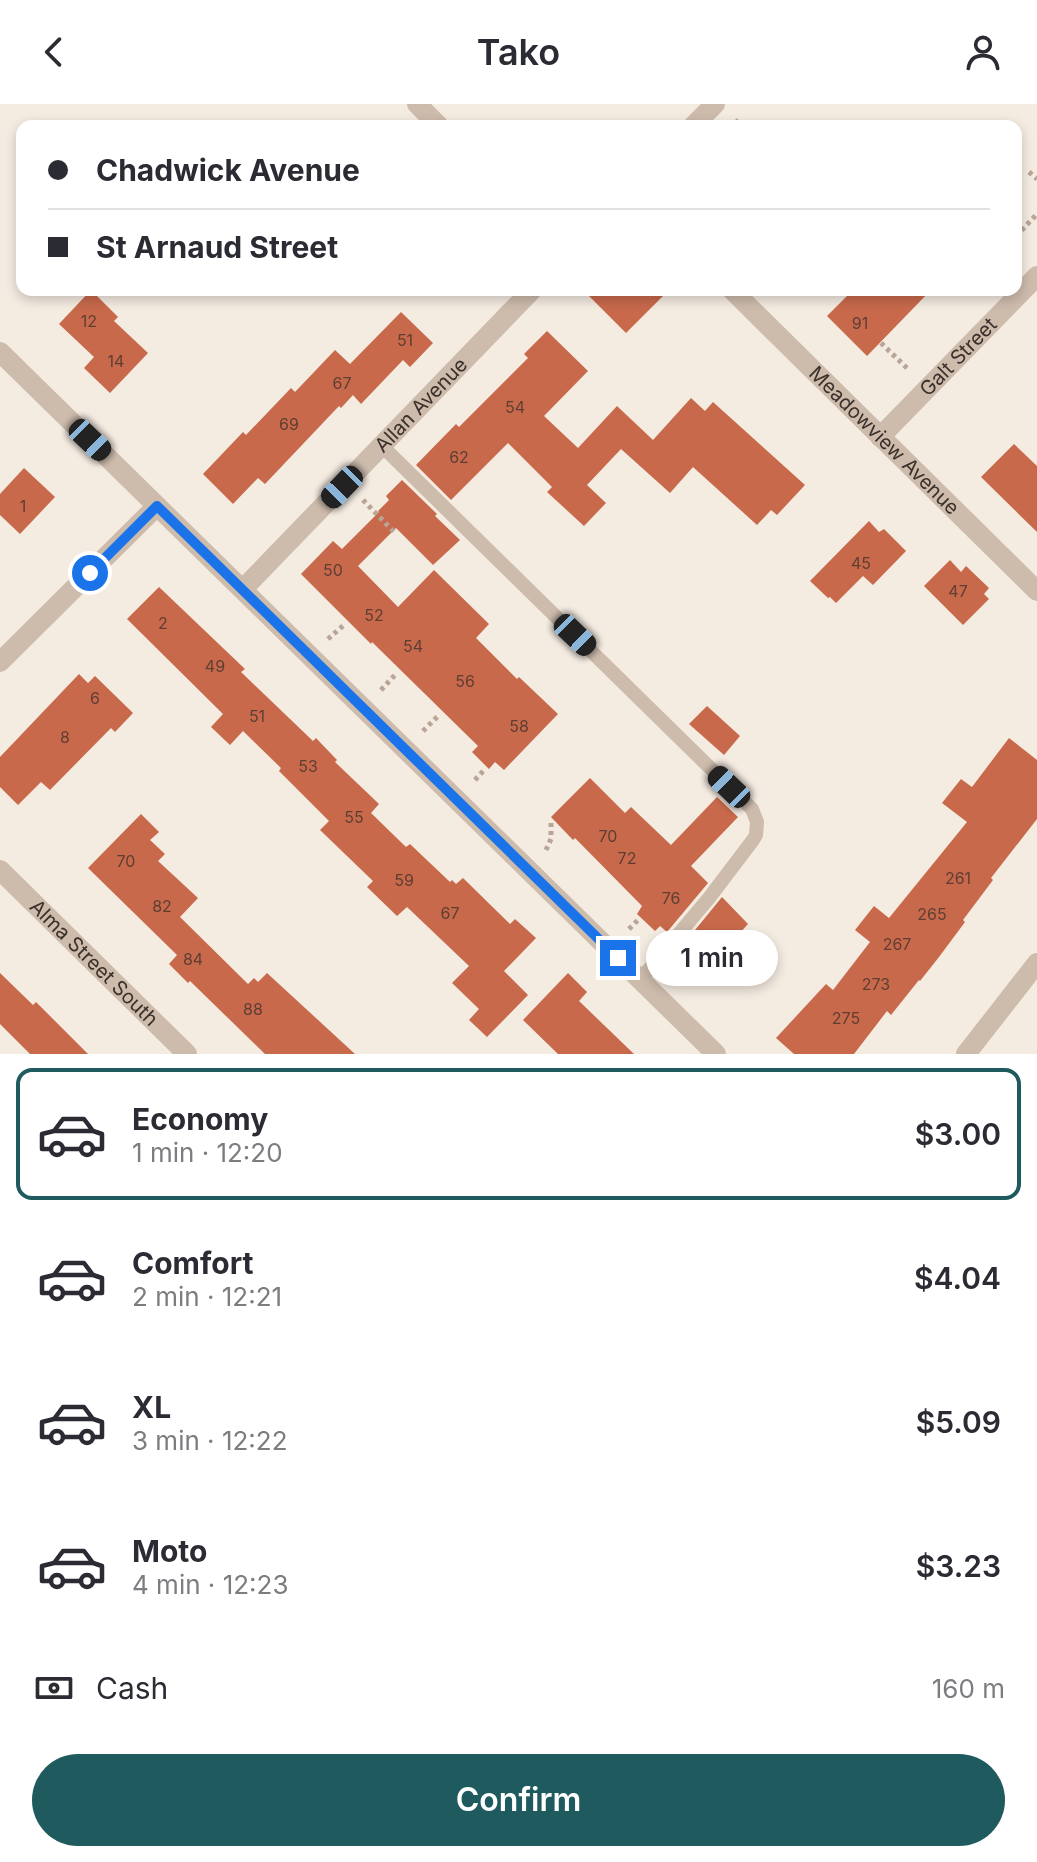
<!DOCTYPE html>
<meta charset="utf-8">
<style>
body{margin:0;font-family:Inter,sans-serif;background:#f2f2f3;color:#2b2b33;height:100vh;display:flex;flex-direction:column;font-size:30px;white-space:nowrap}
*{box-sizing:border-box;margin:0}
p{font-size:26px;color:#7c7c81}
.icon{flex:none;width:44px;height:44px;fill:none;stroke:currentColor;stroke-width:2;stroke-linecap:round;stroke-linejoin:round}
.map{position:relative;height:950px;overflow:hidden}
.panel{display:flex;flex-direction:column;background:#fff;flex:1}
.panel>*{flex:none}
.guide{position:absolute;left:16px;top:16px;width:1006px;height:176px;border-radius:16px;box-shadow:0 4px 12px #0003;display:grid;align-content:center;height:176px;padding:0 32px;background:#fff}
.end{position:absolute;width:36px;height:36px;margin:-18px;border:10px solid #1a73e8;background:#fff;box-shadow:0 0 0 4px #fff}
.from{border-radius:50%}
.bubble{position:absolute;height:56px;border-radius:28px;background:#fff;box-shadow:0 4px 12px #0003;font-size:26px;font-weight:600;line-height:56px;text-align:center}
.car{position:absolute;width:24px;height:48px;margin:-24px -12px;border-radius:10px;box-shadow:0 0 6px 2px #0007;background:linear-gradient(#222 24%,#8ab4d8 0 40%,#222 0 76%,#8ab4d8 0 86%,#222 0)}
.guide b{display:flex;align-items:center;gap:28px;height:76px;font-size:30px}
.guide b+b{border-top:2px solid #e1e1e2}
.guide i{width:20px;height:20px;background:#2b2b33}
ul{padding:14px 0 0;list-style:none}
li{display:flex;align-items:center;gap:24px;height:132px;margin:0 16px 12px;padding:0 16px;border:4px solid transparent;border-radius:16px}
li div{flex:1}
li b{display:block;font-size:30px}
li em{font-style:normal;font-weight:600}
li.active{border-color:#1f5a5e}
li>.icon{width:72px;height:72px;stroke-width:1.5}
.pay{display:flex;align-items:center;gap:20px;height:88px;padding:0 32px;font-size:30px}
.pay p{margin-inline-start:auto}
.action{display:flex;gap:16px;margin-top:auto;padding:16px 32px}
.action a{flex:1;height:92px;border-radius:48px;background:#1f5a5e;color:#fff;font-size:32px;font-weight:600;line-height:92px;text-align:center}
header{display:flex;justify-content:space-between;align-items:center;height:104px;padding:0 32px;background:#fff;font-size:36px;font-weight:600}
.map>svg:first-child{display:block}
.building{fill:#c8694b}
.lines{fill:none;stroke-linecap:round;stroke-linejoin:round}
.path{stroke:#b9a596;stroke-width:5;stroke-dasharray:4 4;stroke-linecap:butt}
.service{stroke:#cdbbac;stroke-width:14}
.minor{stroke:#cdbbac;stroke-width:20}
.tertiary{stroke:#cdbbac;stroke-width:20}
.route{stroke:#1a73e8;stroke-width:10}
.labels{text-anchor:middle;stroke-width:8;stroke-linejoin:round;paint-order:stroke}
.number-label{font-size:16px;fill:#5e3e33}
.street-label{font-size:20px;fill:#3b302b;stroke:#fbf5ee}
</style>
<header><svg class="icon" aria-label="back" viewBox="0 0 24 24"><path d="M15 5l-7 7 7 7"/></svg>Tako<svg class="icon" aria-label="person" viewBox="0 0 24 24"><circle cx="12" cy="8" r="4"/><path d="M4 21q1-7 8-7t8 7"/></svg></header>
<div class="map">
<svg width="1037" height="950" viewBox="0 0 1037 950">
<rect width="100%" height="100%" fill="#f4ebe1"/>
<g class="building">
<path d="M91,186L118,213L114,217L148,249L110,289L84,264L94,253L59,220Z"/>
<path d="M583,186H669L626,229Z"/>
<path d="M853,186H931L867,252L827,212Z"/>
<path d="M401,208L433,239L410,263L403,256L361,300L353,291L341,304L339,302L265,380L258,374L233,400L203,370L243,328L246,331L291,284L295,288L335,246L350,260Z"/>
<path d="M547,227L588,267L544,312L578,344L617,302L653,336L691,294L705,307L713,298L805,381L777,411L771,406L757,421L693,363L670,389L621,345L587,381L606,399L584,422L547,388L552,383L508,339L451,396L416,361L456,320L459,323L528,254L524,250Z"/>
<path d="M1014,340L1037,362V428L981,373Z"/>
<path d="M24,364L55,393L20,430L0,411V390Z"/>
<path d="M402,376L437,410L435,412L460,436L433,461L396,424L358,462L398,503L434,466L489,520L476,534L517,575L519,573L558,610L504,666L495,658L489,665L472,648L478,642L476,640L372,538L371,540L301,470L333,437L342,445L379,408L378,407L389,396L386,392Z"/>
<path d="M869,417L879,428L884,425L906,447L873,481L863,472L836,499L830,493L828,494L810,477Z"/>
<path d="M950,456L961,468L966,462L989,484L984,490L989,495L963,521L924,482Z"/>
<path d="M159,483L245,565L241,568L313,637L316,634L337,656L335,658L379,700L371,709L406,743L410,740L450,778L452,776L456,780L463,774L510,820L515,815L536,834L504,867L528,891L487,933L469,916L479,905L452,879L469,862L407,803L397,812L367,783L373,777L320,726L329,717L279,667L281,664L243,627L230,641L211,623L223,610L127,515Z"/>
<path d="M79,570L88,579L95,572L133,609L115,628L111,624L50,686L41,678L18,701L0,683V653Z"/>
<path d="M707,602L740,632L724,651L689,620Z"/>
<path d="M1009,634L1037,656V715L991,774L993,776L963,816L965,818L939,853L920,877L919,876L891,911L887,907L854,950H794L776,934L826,880L833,886L870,838L855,826L874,802L889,814L967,718L942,699L961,675L972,683Z"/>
<path d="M590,674L625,709L631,703L671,741L717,693L738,713L691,762L708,779L667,828L660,822L655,827L637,810L642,802L575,734L573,736L551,713Z"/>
<path d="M141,710L159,728L150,736L165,750L158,757L198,794L180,813L248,880L254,874L258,878L267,869L355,950H265L190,877L188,879L169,860L177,851L88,764Z"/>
<path d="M722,793L748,820L738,831L746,839L729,856L726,854L710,870L682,842Z"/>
<path d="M0,869L33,901L36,898L88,950H30L0,920Z"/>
<path d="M568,869L587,888L579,897L634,950H558L523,916Z"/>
</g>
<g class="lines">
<g class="path">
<path d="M735,16L741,22"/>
<path d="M1029,68L1037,75"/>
<path d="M1016,126L1019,129L1037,110"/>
<path d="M881,239L909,266"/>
<path d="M363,396L394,428"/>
<path d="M328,535L345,520"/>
<path d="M381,586L395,571"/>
<path d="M423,627L440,610"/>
<path d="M475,676L484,666"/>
<path d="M546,746L551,735V718"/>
<path d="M629,825L639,815"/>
</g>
<path class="service" d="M382,342L752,705L757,718L756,731L753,736L709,794L640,876"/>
<g class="minor">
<path d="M417,0L439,22"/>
<path d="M693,22L715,0"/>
<path id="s1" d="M732,186L1037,487"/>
<path d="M0,248L716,950"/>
<path id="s2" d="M880,333L1037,172"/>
<path id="s3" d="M243,485L532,186"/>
<path d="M0,558L157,402"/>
<path id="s4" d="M0,766L187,950"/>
</g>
<path class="tertiary" d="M966,950L1037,859"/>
</g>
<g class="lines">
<path class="route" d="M90,469L157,402L618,854"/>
</g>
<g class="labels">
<g class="number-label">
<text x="89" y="223">12</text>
<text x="860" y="225">91</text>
<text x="405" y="242">51</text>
<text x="116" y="263">14</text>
<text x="342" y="285">67</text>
<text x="515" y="309">54</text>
<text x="289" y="326">69</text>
<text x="459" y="359">62</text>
<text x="23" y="408">1</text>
<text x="861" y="465">45</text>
<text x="333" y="472">50</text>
<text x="958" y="493">47</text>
<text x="374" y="517">52</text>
<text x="163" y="525">2</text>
<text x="413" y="548">54</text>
<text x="215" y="568">49</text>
<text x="465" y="583">56</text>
<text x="95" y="600">6</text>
<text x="257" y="618">51</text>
<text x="519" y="628">58</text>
<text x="65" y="639">8</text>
<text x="308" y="668">53</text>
<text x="354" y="719">55</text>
<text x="608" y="738">70</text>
<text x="627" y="760">72</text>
<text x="126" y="763">70</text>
<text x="958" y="780">261</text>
<text x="404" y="782">59</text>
<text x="671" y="800">76</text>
<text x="162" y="808">82</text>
<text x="450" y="815">67</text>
<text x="932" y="816">265</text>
<text x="897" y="846">267</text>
<text x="193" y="861">84</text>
<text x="876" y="886">273</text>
<text x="253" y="911">88</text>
<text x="846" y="920">275</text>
</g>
<g class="street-label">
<text dy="7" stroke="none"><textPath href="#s2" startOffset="112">Galt Street</textPath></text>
<text dy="7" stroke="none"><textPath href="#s3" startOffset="256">Allan Avenue</textPath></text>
<text dy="7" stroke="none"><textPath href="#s1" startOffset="214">Meadowview Avenue</textPath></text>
<text dy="7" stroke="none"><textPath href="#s4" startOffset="132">Alma Street South</textPath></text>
</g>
</g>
</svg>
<i class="end from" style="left:90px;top:469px"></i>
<i class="end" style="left:618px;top:854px"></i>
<div class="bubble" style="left:646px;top:826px;width:132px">1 min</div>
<i class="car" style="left:90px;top:336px;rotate:134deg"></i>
<i class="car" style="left:342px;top:383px;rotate:224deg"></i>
<i class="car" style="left:575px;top:531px;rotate:134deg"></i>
<i class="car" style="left:729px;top:683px;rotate:314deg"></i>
<div class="guide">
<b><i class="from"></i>Chadwick Avenue</b>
<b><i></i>St Arnaud Street</b>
</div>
</div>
<section class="panel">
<ul>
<li class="active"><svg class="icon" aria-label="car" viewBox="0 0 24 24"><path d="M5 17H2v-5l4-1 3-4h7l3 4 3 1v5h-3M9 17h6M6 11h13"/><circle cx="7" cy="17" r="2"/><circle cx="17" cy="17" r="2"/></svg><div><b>Economy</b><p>1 min · 12:20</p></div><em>$3.00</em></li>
<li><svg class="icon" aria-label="car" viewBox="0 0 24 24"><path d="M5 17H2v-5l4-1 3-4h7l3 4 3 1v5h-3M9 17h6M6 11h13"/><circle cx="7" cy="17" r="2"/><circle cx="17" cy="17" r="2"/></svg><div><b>Comfort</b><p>2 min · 12:21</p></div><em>$4.04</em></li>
<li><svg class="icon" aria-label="car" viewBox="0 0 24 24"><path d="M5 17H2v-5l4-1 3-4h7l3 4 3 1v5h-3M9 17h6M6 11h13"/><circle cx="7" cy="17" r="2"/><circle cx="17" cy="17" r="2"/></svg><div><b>XL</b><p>3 min · 12:22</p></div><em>$5.09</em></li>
<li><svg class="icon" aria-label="car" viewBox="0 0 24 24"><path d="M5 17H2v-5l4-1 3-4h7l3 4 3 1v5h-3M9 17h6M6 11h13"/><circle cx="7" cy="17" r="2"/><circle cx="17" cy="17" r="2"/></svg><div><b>Moto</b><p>4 min · 12:23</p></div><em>$3.23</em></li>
</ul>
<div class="pay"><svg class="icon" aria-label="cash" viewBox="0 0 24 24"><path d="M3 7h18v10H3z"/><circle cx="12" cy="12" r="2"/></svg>Cash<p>160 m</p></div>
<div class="action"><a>Confirm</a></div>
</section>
